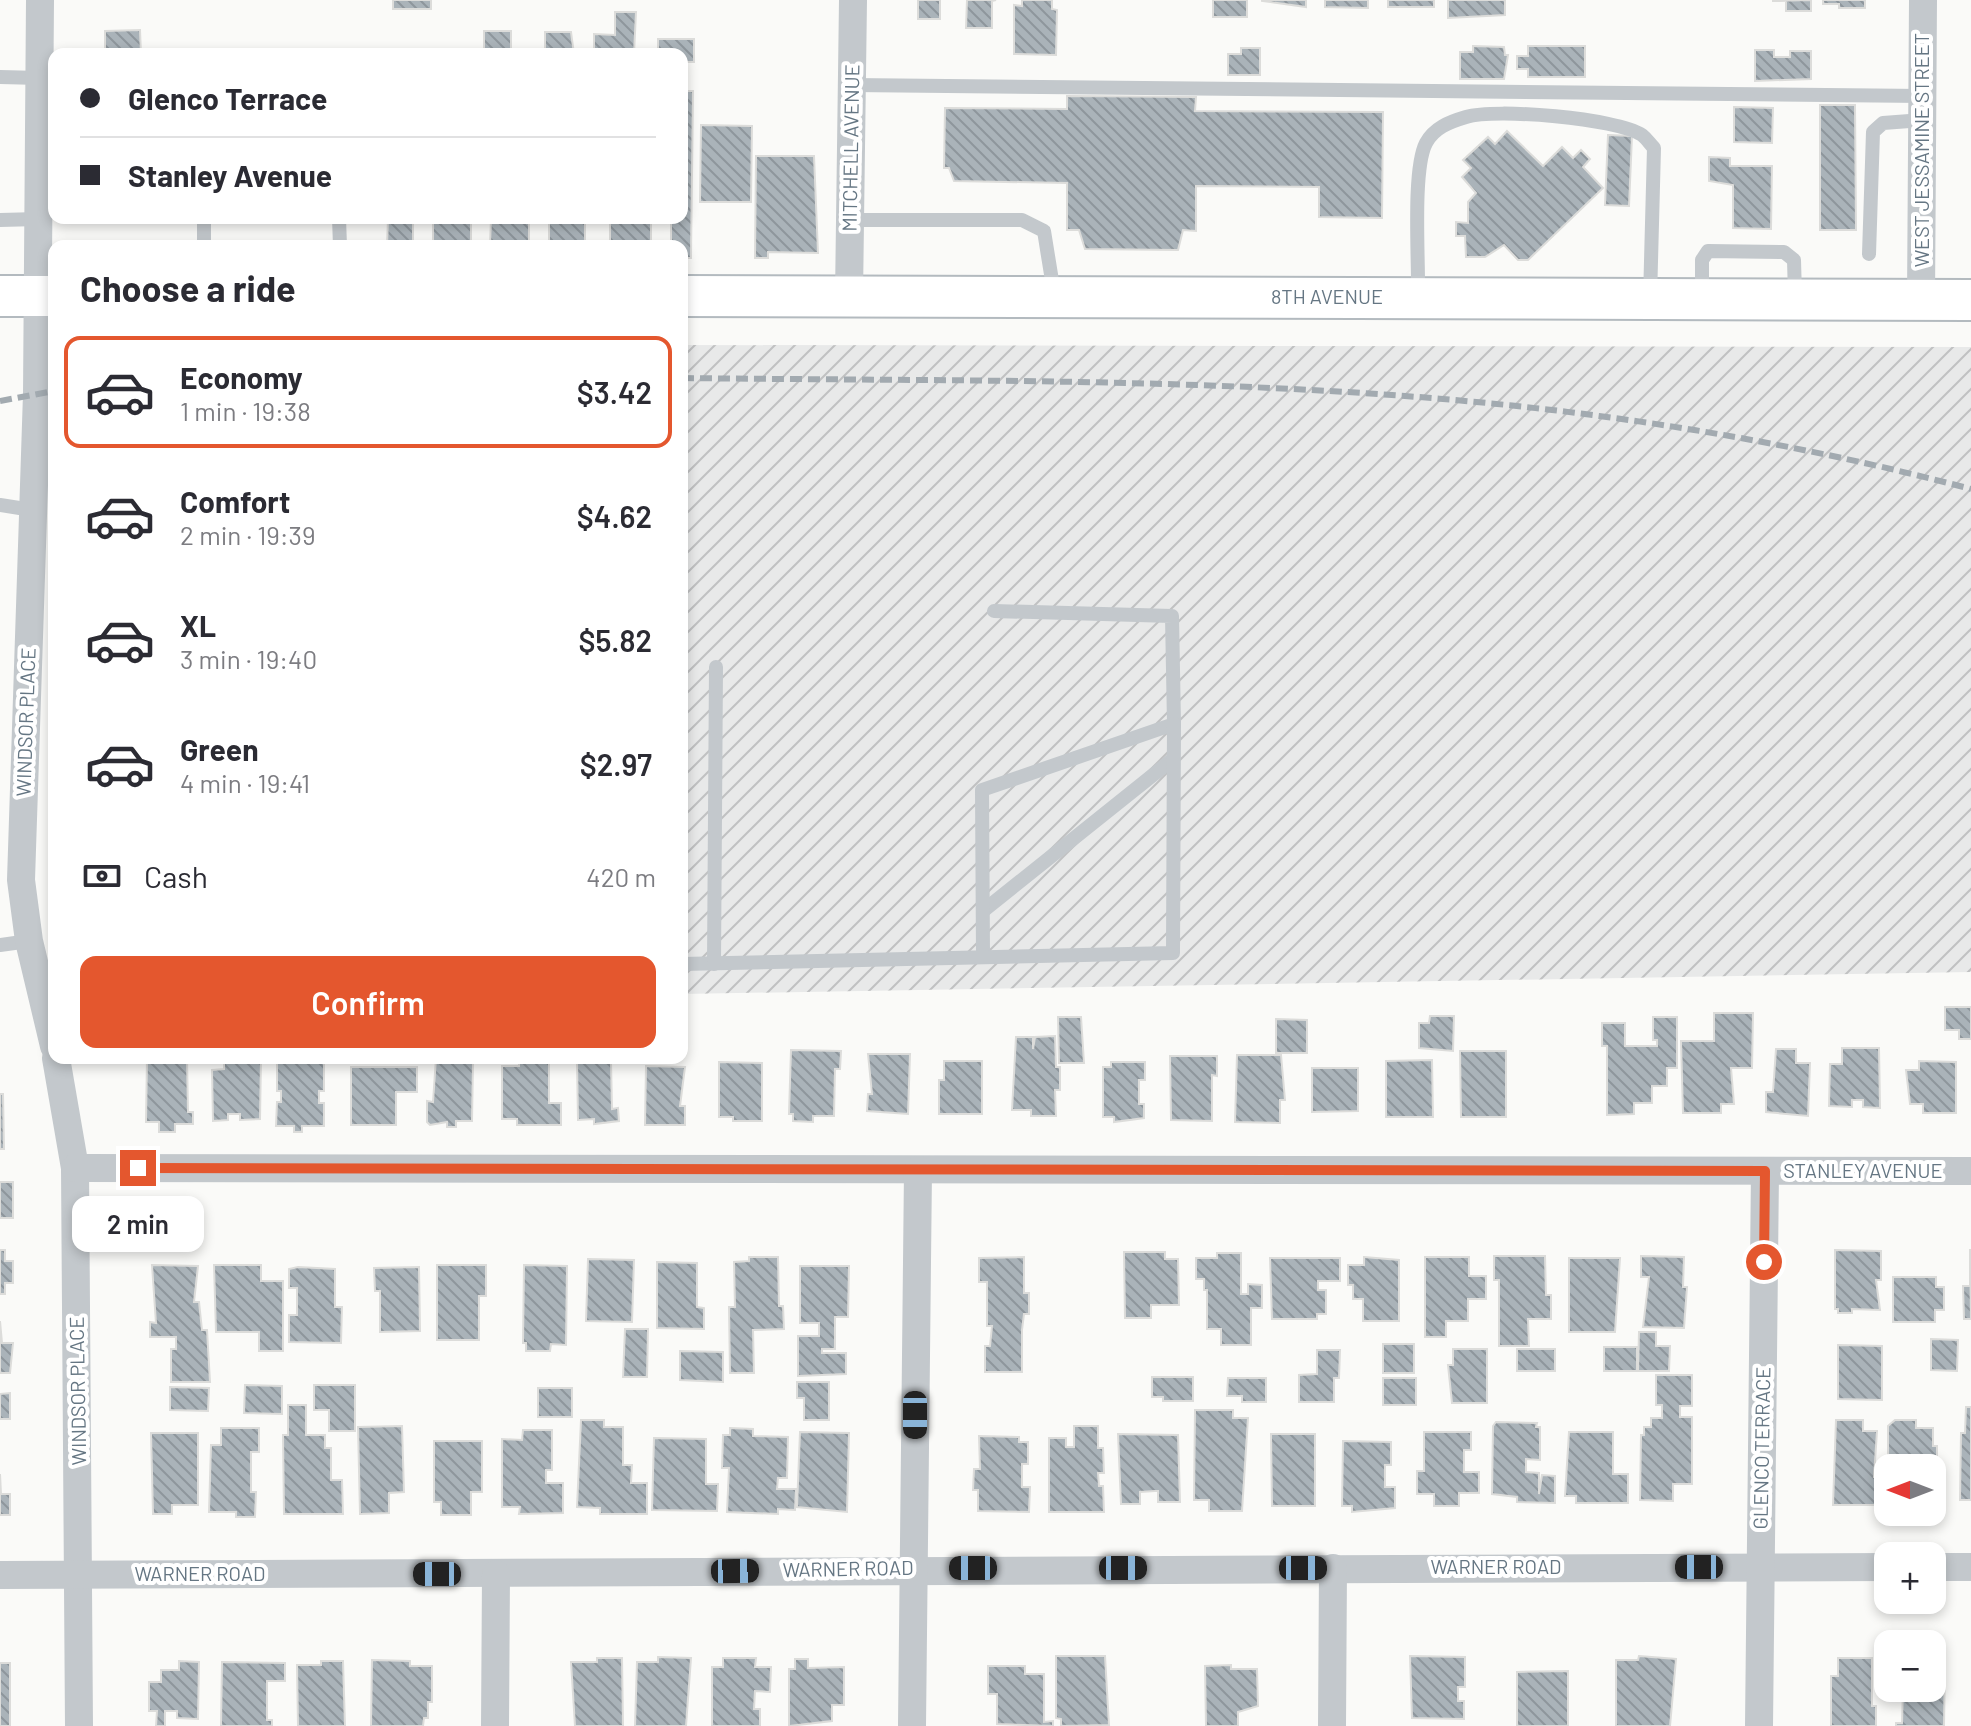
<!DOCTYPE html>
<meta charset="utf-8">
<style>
body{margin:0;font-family:Barlow,sans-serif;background:#f2f2f3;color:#2b2b33;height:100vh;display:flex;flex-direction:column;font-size:30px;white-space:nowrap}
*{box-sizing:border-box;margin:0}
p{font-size:26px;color:#7c7c81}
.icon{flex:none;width:44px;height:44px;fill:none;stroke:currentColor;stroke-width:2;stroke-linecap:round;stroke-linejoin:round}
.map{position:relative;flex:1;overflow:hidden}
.panel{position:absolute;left:48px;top:240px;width:640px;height:824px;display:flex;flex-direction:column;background:#fff;border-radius:16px;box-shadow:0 4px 12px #0003}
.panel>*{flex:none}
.banner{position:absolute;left:48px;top:48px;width:640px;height:176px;border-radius:16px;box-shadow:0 4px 12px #0003;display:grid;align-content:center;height:176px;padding:0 32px;background:#fff}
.needle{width:52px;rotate:270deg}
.buttons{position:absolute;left:1874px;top:1454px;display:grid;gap:16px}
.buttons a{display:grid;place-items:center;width:72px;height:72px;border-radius:16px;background:#fff;box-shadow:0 4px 12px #0003;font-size:40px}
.end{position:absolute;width:36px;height:36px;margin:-18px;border:10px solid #e4572e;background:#fff;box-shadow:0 0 0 4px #fff}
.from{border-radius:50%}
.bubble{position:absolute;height:56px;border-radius:16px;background:#fff;box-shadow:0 4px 12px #0003;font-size:26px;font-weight:600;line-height:56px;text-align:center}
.car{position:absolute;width:24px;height:48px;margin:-24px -12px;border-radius:10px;box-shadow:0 0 6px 2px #0007;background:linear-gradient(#222 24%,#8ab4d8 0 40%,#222 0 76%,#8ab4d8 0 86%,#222 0)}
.banner b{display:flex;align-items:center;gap:28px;height:76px;font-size:30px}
.banner b+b{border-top:2px solid #e1e1e2}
.banner i{width:20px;height:20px;background:#2b2b33}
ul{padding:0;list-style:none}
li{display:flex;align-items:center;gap:24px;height:112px;margin:0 16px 12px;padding:0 16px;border:4px solid transparent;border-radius:16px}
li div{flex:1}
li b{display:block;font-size:30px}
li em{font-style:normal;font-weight:600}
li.active{border-color:#e4572e}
li>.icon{width:72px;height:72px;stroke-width:1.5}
h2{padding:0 32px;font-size:36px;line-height:96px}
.pay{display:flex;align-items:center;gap:20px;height:88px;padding:0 32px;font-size:30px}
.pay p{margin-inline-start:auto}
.action{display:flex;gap:16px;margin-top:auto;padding:16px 32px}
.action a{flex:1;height:92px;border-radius:16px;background:#e4572e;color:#fff;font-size:32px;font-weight:600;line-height:92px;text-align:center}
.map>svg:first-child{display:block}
.industrial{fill:url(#industrial-furrows)}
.building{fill:url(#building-back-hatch);stroke:#dcdcda;stroke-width:2}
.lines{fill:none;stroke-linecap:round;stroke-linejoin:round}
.secondary-casing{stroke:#b3babf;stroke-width:44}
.lane{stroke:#c3c8cc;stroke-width:14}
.street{stroke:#c3c8cc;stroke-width:28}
.secondary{stroke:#fff;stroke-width:40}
.rail{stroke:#a2aab0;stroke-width:6;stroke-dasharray:12 6;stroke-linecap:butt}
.route{stroke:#e4572e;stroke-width:10}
.labels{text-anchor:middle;stroke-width:8;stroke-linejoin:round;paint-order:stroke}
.street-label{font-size:20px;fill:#657683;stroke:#fff}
</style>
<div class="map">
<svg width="1971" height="1726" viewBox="0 0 1971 1726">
<defs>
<pattern id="industrial-furrows" width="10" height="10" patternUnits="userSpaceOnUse" patternTransform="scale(2)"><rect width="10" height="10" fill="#e8e9e9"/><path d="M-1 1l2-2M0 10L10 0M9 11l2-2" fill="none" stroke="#c0c1c2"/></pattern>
<pattern id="building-back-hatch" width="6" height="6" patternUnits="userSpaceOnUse" patternTransform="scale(2)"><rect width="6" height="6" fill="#aab3b9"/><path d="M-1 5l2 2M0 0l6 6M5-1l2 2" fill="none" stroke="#8e969c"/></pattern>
</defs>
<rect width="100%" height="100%" fill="#fafaf8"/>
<path class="industrial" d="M682,345L1971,347V972L682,994Z"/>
<g class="building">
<rect x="393" y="0" width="38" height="9"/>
<rect x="918" y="0" width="22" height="19"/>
<path d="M967,0H996L992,1V28H966Z"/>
<path d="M1022,0H1052V9L1057,10L1056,55L1014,54V5L1022,6Z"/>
<rect x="1213" y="0" width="34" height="17"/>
<path d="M1306,0V7L1262,1V0Z"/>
<path d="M1325,0H1368V8L1325,7Z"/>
<rect x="1388" y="0" width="46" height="7"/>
<path d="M1448,0H1505V15L1448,18Z"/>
<path d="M1811,0V11H1786V1H1772Z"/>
<path d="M1823,0H1865V8H1839V4H1823Z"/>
<path d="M615,12H636L634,54H594V34L615,35Z"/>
<path d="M140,30L141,54H105V31Z"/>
<rect x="484" y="31" width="27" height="23"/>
<path d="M545,32H571L574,54H545Z"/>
<path d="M658,39H694V62H682V54H658Z"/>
<path d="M1473,46L1504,47L1505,55H1508L1504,79H1460V52H1473Z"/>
<path d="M1528,46H1585V77H1528V69H1517V56H1528Z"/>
<path d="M1241,48H1260V75H1228V54H1241Z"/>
<path d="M1755,50H1774V57H1790V51H1811V79L1755,81Z"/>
<path d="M682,91H693L691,258H682V246H671V218H682Z"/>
<path d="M1067,96L1196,97L1195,111L1383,112L1382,218L1319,217V187L1196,186V231L1183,230L1178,250L1085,249L1079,230H1067V183L954,181L949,168H944L945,108L1067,109Z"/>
<path d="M1820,105H1855L1856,230H1820Z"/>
<path d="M1734,107L1773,108L1772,143L1734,142Z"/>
<path d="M701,125L752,126L751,202H700Z"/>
<path d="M1507,131L1543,166L1562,147L1573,158L1581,150L1590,159L1583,167L1603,188L1528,260H1518L1504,245L1485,257H1466L1465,236H1456V222L1468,223V202L1476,193L1462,177L1471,168L1463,160L1488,137L1495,144Z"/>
<path d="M1608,135L1632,136L1629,206L1605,205Z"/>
<path d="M756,156H814L818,253L768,252V258H755Z"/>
<path d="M1709,157L1730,158V166H1772L1771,229L1733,228V185L1709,181Z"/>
<path d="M388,218H413V246H387Z"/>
<rect x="433" y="218" width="38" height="28"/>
<path d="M491,218H529V246H490Z"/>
<rect x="549" y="218" width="36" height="28"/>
<rect x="610" y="218" width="41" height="28"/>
<path d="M1945,1007H1971V1039H1959V1030H1945Z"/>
<path d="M1714,1013H1753L1752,1068H1731L1734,1104H1721V1113H1683L1681,1041H1714Z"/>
<path d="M1430,1016H1454L1453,1051L1419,1048V1023H1429Z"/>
<path d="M1058,1017H1081L1084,1063H1059Z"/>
<path d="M1653,1017H1677V1068H1667V1086H1652V1103H1634V1114L1607,1115V1046H1602V1023H1625V1046H1657V1040H1653Z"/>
<path d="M1276,1019L1307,1020V1053H1276Z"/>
<path d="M1055,1036L1056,1067H1060V1090H1055L1056,1116H1031V1110H1012L1016,1037H1033V1049L1035,1037Z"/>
<path d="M1842,1048H1879L1880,1108L1863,1107V1100H1852V1107L1829,1106L1830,1064H1842Z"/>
<path d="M1776,1049H1796V1063H1810L1808,1116L1766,1112V1092H1773Z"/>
<path d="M791,1050L841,1051L840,1069H835L834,1116H813V1122L793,1121V1114H789Z"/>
<path d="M1460,1051H1506V1117H1461Z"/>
<path d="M868,1054H910L908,1114L867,1111L868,1094H872Z"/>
<path d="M1237,1055H1281L1285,1100H1280V1123L1235,1122Z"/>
<path d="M1170,1056H1217V1076L1212,1075V1121L1171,1120Z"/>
<path d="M147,1058H187L188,1112H193V1124H175V1132H159V1122H146Z"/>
<path d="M224,1058H261L260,1119L240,1120V1114H228V1120L213,1121L212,1070L224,1069Z"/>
<path d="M287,1058L324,1062V1091H319V1103H324V1126H302V1132H294V1126H276L277,1102H281V1091H277V1061L287,1062Z"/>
<path d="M436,1058H467V1063H473L472,1121H456V1127H447V1122L430,1125L427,1122V1101L433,1102Z"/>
<path d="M519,1058H549V1103H561V1125H517V1119H502V1066H519Z"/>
<path d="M1432,1060L1433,1117H1386V1061Z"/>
<path d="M611,1061L612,1109L618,1108L619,1121L594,1124V1119L578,1120L577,1062Z"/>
<path d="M944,1061H982V1114H939V1080H944Z"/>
<path d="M1919,1061L1956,1062V1113H1923V1104H1910L1906,1070H1919Z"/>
<path d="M719,1062L762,1063V1121H733V1117H719Z"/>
<path d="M1111,1062H1145V1080H1139V1104H1144V1118L1114,1122V1117H1103V1067H1111Z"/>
<path d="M646,1066L685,1067L680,1106H685V1125H645Z"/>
<path d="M351,1067H417V1092H396V1125H351Z"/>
<path d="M1312,1068H1358V1111L1312,1112Z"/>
<path d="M0,1094H3L4,1149H0Z"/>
<rect x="0" y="1182" width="13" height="36"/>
<path d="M1970,1249L1971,1319H1964L1963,1286H1970Z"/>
<path d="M0,1250H5V1261H13V1283H5V1294H0Z"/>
<path d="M1835,1250L1881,1251V1280H1876L1880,1310L1852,1309V1313H1838V1309H1835Z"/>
<path d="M1124,1252H1165V1259H1178L1179,1305H1151V1318H1125Z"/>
<path d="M1217,1253H1241V1294H1248V1284L1262,1285V1308H1251V1345H1221V1329H1207V1290H1204V1279H1196V1258H1217Z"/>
<path d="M1494,1256H1545L1546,1295H1551V1319H1528L1529,1346H1499V1280H1494Z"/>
<path d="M1641,1256L1684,1257L1683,1287H1687L1684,1328L1643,1327L1649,1277H1641Z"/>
<path d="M749,1257H778L779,1306H783L784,1329L753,1330L754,1373H730L729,1307H735L734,1262L749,1261Z"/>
<path d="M1024,1257V1293H1029V1314H1024L1022,1330V1372H985V1346H990L992,1326H987V1282H979V1258Z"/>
<path d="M1364,1257L1399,1260V1321H1363V1299H1353V1285H1348V1265H1364Z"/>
<path d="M1425,1257H1469V1276H1486V1299H1468V1321H1446V1337H1425Z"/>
<path d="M1270,1258H1340V1281H1318V1290H1326V1314H1317V1319H1272Z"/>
<path d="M1569,1258H1620L1615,1332H1569Z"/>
<path d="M588,1259L634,1260L632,1322L586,1321Z"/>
<path d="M657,1262L697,1263V1307L704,1308V1329L657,1328Z"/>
<path d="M152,1265L198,1266L194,1302H199L202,1330H207L210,1382H171V1349H176V1337H150V1322L156,1323Z"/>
<path d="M214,1265H261V1281H283V1351H259V1332H216Z"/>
<path d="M437,1265H486V1296H479V1340H437Z"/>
<path d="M524,1265L567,1266L566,1345L551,1344L550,1351H526V1343H523Z"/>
<path d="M800,1266H849L848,1317H835V1349H822V1353H846V1374L798,1376V1336H819V1323H800Z"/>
<path d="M298,1267L335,1269V1307H342L341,1343L289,1342V1315H297V1288H289V1269Z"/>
<path d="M419,1267L420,1331L380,1332V1291H375L374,1268Z"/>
<path d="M1893,1277H1936V1287H1944V1310H1935V1322H1893Z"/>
<path d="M0,1321L2,1343H13L10,1373H0Z"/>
<path d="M625,1329H648L647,1377H623Z"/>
<path d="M1639,1332H1656V1346H1670L1669,1371H1638Z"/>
<path d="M1931,1339L1958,1340L1957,1371L1931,1370Z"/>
<rect x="1383" y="1344" width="31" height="29"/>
<path d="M1838,1345L1882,1346V1400L1838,1399Z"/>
<rect x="1604" y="1347" width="33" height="24"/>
<path d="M1453,1349H1487V1403H1452L1448,1365H1453Z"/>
<rect x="1517" y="1349" width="38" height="22"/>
<path d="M1317,1350H1340L1339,1378H1334V1402H1299V1375L1317,1374Z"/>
<path d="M680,1351L723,1352V1382L680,1380Z"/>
<path d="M1656,1375H1692V1406H1680V1417H1692V1484H1673V1501L1640,1500L1641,1435H1644V1427H1651V1418H1662V1405H1656Z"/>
<path d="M1152,1377H1193V1401H1163V1397H1152Z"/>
<path d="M1228,1378H1266V1402H1242V1396H1227Z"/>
<rect x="1383" y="1378" width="33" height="27"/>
<path d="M797,1382H829V1420H804V1398H797Z"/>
<path d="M245,1385L282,1386V1414L244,1413Z"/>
<path d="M314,1385H355V1431H329V1410H314Z"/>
<path d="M170,1387L209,1388L208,1411L170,1410Z"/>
<rect x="538" y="1388" width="34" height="29"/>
<path d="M10,1393V1419H0V1394Z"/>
<path d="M288,1405H306V1435H325V1448H331V1480H342L343,1514H284L283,1435H288Z"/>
<path d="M1966,1407H1971V1500H1960L1961,1433H1965Z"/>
<path d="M1195,1410H1233V1418H1248L1242,1511H1209V1500H1194Z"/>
<path d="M581,1420H604V1427H623V1465H632L631,1483H647V1514H600V1508L577,1507Z"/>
<path d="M1836,1420H1863V1431H1877L1874,1477H1879V1505H1833Z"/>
<path d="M1895,1420H1916V1428H1933V1446H1937V1468H1933L1937,1498H1932V1468H1888V1495V1426Z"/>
<path d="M1496,1422L1537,1423L1536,1427H1540V1460L1526,1459V1472L1539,1473V1494L1542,1475L1555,1476V1503L1517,1502V1497L1492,1494L1493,1426Z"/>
<path d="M402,1426L404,1492L389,1493V1513L360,1514L358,1427Z"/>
<path d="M1074,1426H1098V1448H1103L1104,1473H1098L1099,1486H1103L1104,1512H1049V1438H1066V1447H1074Z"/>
<path d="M221,1428H259V1452H251V1492H256L255,1517H236V1512H209L211,1445H221Z"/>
<path d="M730,1428L753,1429V1436L788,1437L787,1478H778L777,1489H796L795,1510L778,1509V1514L727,1512L729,1468H722L723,1435H730Z"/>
<path d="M523,1430H552V1470H546V1483H563V1513L519,1514L520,1507H502V1439L522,1440Z"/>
<path d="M800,1432L849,1433L847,1512L797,1507Z"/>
<path d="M1424,1432H1471V1450H1464V1472H1479V1493H1459V1506H1434V1494H1417V1471H1424Z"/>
<path d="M1569,1432H1613V1474H1628V1503H1576V1496H1565Z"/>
<path d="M151,1433H198V1505H172V1514H153Z"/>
<path d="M1118,1434L1178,1435L1180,1502H1158V1491H1155L1140,1492V1504H1121Z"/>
<path d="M1271,1434H1315V1506H1272Z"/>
<path d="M979,1436L1019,1437V1442H1028V1464H1022V1487H1030L1029,1512L978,1511V1490H973L974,1469H980Z"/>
<path d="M654,1438L706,1439V1484H718L717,1511L652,1510Z"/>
<path d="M434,1441H482V1492H471V1515H441V1502H434Z"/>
<path d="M1343,1441L1391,1442V1465H1385V1487H1395V1508L1352,1512V1506H1342Z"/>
<path d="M0,1474L1,1494H10V1515H0Z"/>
<path d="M1056,1656H1105L1109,1725L1061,1726V1719L1056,1718Z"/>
<path d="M1410,1656L1465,1657V1687H1458V1701H1464V1719L1412,1718Z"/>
<path d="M1639,1656L1676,1659L1670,1726H1616V1660H1638Z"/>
<path d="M658,1657L691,1658L686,1726H635L637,1662H658Z"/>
<path d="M597,1658H622L623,1726H575L571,1662H597Z"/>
<path d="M723,1658H756L755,1667H771L770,1692L755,1691L754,1709H760V1726H712V1667H723Z"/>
<path d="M1838,1658H1872V1706H1876V1726H1831V1676H1838Z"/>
<path d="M795,1659H808V1668L844,1667V1705H832V1721L789,1726V1669H795Z"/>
<path d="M372,1660L410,1661V1666H432V1702H428V1718H424L423,1726H371Z"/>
<path d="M179,1661L199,1662L198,1719L177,1718V1711H165V1726H156L157,1711H149V1682H161V1670H179Z"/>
<path d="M321,1661H343L345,1726H298L297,1665H321Z"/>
<path d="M1932,1661H1945L1944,1726H1896V1723H1902L1903,1688H1932Z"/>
<path d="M222,1662L285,1663V1681H267V1720H272V1726H221Z"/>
<rect x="0" y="1663" width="10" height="63"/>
<path d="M1231,1665V1669H1257L1258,1706L1238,1712V1726H1206L1205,1666Z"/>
<path d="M988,1666H1025V1674H1044V1722L1053,1721V1726L997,1724V1694H988Z"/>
<path d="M1568,1671V1726H1517V1672Z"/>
</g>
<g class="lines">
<defs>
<g id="secondary">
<path d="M0,296H54"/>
<path d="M682,296L1971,300"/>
</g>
</defs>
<use href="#secondary" class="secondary-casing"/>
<g class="lane">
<path d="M0,77L40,78"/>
<path d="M852,85L1923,96"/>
<path d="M339,218L340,246"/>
<path d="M0,220L38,219"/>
<path d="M849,220H1022L1044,231L1054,293"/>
<path d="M204,246V218"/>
<path d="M1869,254L1873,132L1883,123L1923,120"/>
<path d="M1702,296V260L1708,251L1784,252L1794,260L1795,295"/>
<path d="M1418,297C1419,262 1412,170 1426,143C1434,128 1449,122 1466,117C1496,108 1616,118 1642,135C1646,138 1650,144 1654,148L1650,299"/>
<path d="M0,505L32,510"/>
<path d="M983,911L1173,759"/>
<path d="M0,945L29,941"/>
<path d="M983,955L982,790L1174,724L1172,616L994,611"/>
<path d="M682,964L1173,953L1174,724"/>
<path d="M714,964L716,667"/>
</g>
<g class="street">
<path d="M40,0L37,394L21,880L29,941L54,1046"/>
<path d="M849,296L853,0"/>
<path d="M1921,300L1923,0"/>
<path d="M56,1058L75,1168L79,1726"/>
<path d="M75,1168L1971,1171"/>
<path d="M1932,1567H1971"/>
<path d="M0,1575L1888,1567"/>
<path d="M495,1726L496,1574"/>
<path d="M912,1726L918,1170"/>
<path d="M1332,1726L1333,1568"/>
<path d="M1759,1726L1765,1171"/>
</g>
<use href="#secondary" class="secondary"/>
<g class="rail">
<path d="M682,378C923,381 1165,378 1405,396C1596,410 1786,440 1971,489"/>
<path d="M0,401L54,391"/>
</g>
</g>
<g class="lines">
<path class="route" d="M138,1168L1765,1171L1764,1262"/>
</g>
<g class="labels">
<g class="street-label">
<text transform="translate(851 148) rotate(-89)" y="7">MITCHELL AVENUE</text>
<text transform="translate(1922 150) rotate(-90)" y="7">WEST JESSAMINE STREET</text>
<text x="1327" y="304">8TH AVENUE</text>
<text transform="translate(26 722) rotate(-88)" y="7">WINDSOR PLACE</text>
<text x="1863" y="1178">STANLEY AVENUE</text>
<text transform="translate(78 1391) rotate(-91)" y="7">WINDSOR PLACE</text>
<text transform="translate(1762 1448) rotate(-89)" y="7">GLENCO TERRACE</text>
<text x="1496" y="1574">WARNER ROAD</text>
<text transform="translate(848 1569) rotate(-1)" y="7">WARNER ROAD</text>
<text x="200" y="1581">WARNER ROAD</text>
</g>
</g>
</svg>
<div class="buttons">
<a><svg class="needle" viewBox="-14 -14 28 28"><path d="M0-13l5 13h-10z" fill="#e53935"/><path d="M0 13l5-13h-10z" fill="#7c7c81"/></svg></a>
<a>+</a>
<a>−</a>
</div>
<i class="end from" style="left:1764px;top:1262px"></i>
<i class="end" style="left:138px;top:1168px"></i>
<div class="bubble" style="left:72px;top:1196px;width:132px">2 min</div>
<i class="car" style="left:915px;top:1415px;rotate:180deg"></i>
<i class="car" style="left:1699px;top:1567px;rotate:270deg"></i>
<i class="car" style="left:973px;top:1568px;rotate:270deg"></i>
<i class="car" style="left:1123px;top:1568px;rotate:90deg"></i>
<i class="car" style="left:1303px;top:1568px;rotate:90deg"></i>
<i class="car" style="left:735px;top:1571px;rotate:89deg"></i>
<i class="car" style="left:437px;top:1574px;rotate:270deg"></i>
<div class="banner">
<b><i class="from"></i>Glenco Terrace</b>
<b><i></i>Stanley Avenue</b>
</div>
<section class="panel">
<h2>Choose a ride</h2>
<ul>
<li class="active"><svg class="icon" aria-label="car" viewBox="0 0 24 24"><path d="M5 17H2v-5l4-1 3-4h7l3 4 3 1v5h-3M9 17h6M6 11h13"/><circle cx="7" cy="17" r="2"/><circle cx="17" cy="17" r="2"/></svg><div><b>Economy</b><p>1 min · 19:38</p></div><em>$3.42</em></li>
<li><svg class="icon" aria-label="car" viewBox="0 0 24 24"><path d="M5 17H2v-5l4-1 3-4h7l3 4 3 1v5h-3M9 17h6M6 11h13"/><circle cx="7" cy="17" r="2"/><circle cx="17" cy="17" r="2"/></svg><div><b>Comfort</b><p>2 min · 19:39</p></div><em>$4.62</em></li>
<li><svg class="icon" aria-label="car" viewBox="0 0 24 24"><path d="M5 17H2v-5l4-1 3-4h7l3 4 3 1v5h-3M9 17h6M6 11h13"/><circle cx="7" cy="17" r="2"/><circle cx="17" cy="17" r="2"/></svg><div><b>XL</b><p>3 min · 19:40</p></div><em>$5.82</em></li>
<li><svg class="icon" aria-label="car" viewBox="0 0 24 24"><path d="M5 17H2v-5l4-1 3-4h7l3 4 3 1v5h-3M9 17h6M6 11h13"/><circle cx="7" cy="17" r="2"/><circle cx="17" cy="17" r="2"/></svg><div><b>Green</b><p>4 min · 19:41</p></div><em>$2.97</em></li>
</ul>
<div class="pay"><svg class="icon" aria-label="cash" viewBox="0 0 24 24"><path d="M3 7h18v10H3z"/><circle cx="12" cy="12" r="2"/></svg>Cash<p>420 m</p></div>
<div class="action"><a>Confirm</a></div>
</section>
</div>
